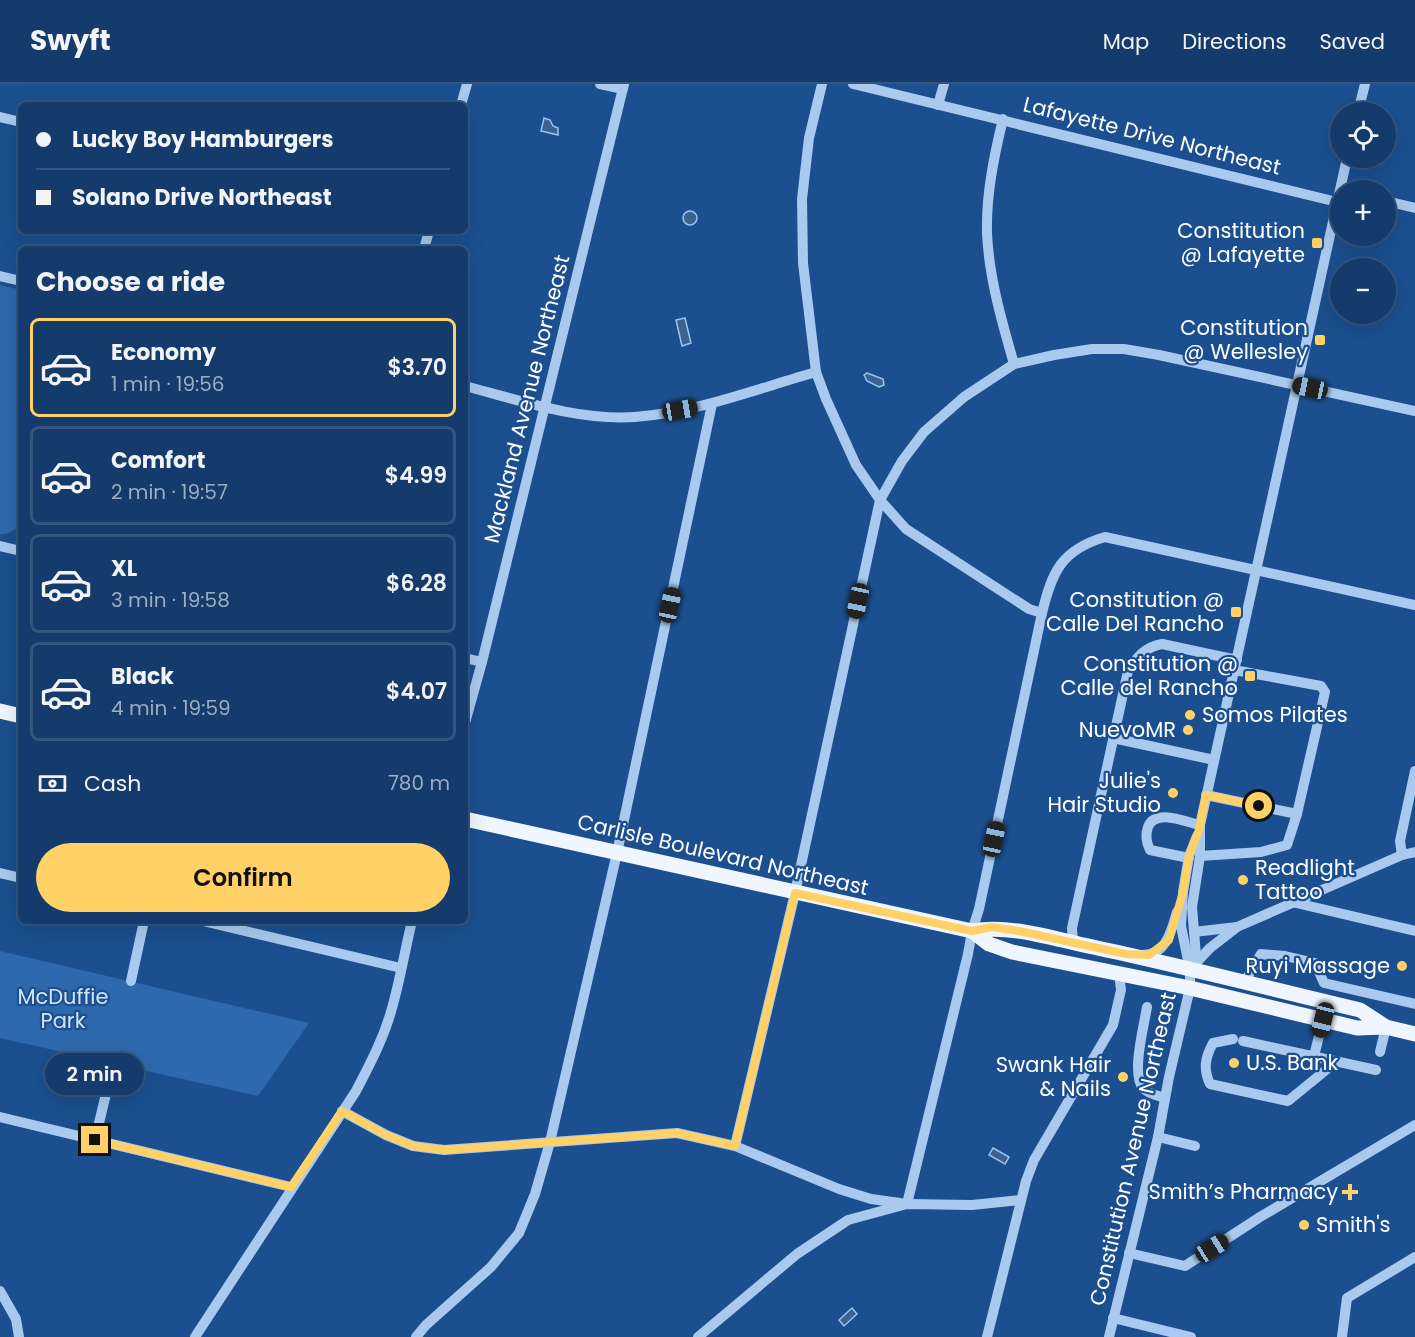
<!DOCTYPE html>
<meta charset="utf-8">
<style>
body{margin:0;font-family:Poppins,sans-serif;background:#1d4271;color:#f1f3f6;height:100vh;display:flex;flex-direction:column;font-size:22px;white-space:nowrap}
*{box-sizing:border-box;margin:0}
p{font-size:20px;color:#9dadc1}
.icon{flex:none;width:33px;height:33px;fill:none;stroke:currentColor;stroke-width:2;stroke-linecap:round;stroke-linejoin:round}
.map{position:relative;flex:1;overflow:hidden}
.side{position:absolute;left:18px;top:162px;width:450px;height:678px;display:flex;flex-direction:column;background:#143b6b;border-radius:9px;box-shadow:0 6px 24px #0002,0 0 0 2px #33557e}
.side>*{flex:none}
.hud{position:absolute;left:18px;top:18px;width:450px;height:132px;border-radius:9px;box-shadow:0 6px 24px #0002,0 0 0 2px #33557e;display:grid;align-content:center;height:132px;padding:0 18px;background:#143b6b}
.tools{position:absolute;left:1330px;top:18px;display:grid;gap:12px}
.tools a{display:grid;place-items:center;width:66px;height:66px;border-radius:50%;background:#143b6b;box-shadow:0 6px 24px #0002,0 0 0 2px #33557e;font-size:30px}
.end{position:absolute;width:27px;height:27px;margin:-14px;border:8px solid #ffd166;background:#111;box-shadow:0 0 0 3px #111}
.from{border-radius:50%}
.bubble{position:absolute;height:42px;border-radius:21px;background:#143b6b;box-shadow:0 6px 24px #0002,0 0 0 2px #33557e;font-size:20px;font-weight:600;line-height:42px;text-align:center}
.car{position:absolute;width:18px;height:36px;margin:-18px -9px;border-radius:8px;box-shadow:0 0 4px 2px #0007;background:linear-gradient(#222 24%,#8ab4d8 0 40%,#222 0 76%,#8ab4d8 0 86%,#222 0)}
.hud b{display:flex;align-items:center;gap:21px;height:57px;font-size:22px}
.hud b+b{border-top:2px solid #33557e}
.hud i{width:15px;height:15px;background:#f1f3f6}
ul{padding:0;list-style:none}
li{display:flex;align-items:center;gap:18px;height:99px;margin:0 12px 9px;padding:0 6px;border:3px solid #33557e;border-radius:9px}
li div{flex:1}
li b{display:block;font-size:22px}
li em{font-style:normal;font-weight:600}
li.active{border-color:#ffd166}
li>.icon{width:54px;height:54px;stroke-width:1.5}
h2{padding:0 18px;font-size:27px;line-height:72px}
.pay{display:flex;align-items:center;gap:15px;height:66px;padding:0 18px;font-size:22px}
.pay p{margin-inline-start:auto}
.cta{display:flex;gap:12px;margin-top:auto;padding:12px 18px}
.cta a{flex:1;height:69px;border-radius:36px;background:#ffd166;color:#111;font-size:24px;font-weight:600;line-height:69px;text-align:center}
header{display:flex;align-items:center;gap:36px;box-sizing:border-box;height:84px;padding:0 30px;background:#143b6b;border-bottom:2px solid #33557e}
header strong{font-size:28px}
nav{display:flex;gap:33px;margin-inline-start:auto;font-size:21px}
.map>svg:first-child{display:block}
.green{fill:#2e69ad}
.water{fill:#3c6290;stroke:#9cc4f0;stroke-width:1.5}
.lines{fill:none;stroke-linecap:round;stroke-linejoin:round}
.minor{stroke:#a9c9ee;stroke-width:10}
.major{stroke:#f0f6ff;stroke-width:15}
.route{stroke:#ffd166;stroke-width:8}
.poi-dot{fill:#ffd166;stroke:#1b4f8f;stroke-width:2}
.labels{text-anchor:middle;stroke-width:4.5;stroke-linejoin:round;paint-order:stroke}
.street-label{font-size:21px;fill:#fff;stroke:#1b4f8f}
.poi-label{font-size:21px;fill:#fff;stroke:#1b4f8f;text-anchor:end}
.park-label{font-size:21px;fill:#cfe3fa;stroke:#1b4f8f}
</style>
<header>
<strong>Swyft</strong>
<nav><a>Map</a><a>Directions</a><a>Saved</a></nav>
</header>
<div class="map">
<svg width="1415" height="1253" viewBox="0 0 1415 1253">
<rect width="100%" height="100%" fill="#1b4f8f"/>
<g class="green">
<path d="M0,201L21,206V440C15,446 9,451 0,450Z"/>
<path d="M0,867L309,939L258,1012L0,954Z"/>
</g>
<g class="water">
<path d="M544,34L550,36L553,42L558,44V51L541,47Z"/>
<circle cx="690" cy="134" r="7"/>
<path d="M685,234L691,259L682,262L676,236Z"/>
<path d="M867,289L883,295L884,301L879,303L867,297L864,291Z"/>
<path d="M993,1064L1009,1073L1005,1080L989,1071Z"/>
<path d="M852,1224L857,1230L844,1242L839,1236Z"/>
</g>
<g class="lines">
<g class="minor">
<path d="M600,0L623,5"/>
<path d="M822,0L809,54L802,115L803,179L816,288L826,315L856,381L880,416L906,445L1029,525L1042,529"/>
<path d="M853,0L1337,118"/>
<path d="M461,21L467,0"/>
<path d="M938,21L944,0"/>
<path d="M1358,28L1365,0"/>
<path d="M0,33L21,38"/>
<path d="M1003,35C994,72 986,111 987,149C989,194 1002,238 1014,280"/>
<path d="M1386,117L1415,124"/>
<path d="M424,165L429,147"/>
<path d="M0,192L21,197"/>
<path d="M465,302C519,316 578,337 635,333C698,328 756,305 816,288"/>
<path d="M0,462L21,467"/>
<path d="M465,574L482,578"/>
<path d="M465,639L482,578L624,0"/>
<path d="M1113,654L1214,676"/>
<path d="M1206,711L1297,730"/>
<path d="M1402,771L1400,757L1415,687"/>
<path d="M1200,772L1261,768L1287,761L1297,730L1325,608L1321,602L1234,586"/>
<path d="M1189,774L1150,766C1146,758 1145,751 1148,743C1155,724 1186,738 1200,741"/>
<path d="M0,789L21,794"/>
<path d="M1292,818L1415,847"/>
<path d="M203,837L401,884"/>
<path d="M1194,848L1237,843"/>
<path d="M1073,859L1072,844L1128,587C1137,573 1145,563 1162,560L1237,576"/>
<path d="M1141,871C1166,872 1171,848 1177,828"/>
<path d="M1194,881L1210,864L1237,843L1402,771L1415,768"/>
<path d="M1190,886L1196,872L1192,823L1200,772V741L1347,74"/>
<path d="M131,897L144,837"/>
<path d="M1244,899L1261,870L1285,872L1315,879L1324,899L1415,920"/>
<path d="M1147,923C1144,942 1131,990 1143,1004C1148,1010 1159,1012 1165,1014"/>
<path d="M1233,955L1213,959C1205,974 1203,985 1210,1000L1288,1017L1337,977"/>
<path d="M1243,957L1376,986"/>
<path d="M1380,968L1386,943"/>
<path d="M1314,972L1323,936"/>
<path d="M342,1027L386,1051L413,1062L444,1066L677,1049L735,1062L839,1105L871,1115L907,1120L968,870L972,847L979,825L1042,529C1052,488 1061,466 1105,453L1415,521"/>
<path d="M0,1033L291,1103"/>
<path d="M1158,1053L1195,1062"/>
<path d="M95,1056L113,980"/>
<path d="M735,1062L795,809L880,416L902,377L924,348L964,313L1014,280L1054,271L1092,265H1124L1159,271L1415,327"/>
<path d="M1129,1169L1185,1182L1260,1133L1415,1041"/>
<path d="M0,1207L16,1235L19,1253"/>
<path d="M1113,1234L1191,1253"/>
<path d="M195,1253L356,1007C370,980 384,954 392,924C400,896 405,866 412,837"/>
<path d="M416,1253L426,1241L491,1183L519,1149L535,1110L550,1058L617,769L712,320"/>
<path d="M698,1253L797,1170L848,1136L907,1120L972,1121L1021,1116"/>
<path d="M987,1253L1026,1097L1034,1076L1113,941L1121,906L1119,889"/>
<path d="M1109,1253L1158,1053L1169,993L1190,904V886L1181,842L1183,808L1189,772L1197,752"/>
<path d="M1342,1253L1347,1214L1415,1173"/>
</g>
<g class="major">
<path d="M0,627L21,632"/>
<path d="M465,735L972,847C1012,840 1053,855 1093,863C1182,882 1271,905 1360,926L1386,943"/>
<path d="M972,847L989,860L1012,868L1190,904L1357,944L1386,943L1415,950"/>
</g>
</g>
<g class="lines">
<path class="route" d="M95,1056L291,1103L342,1027L386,1051L413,1062L444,1066L677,1049L735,1062L795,809L972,847L992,843L1019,847L1126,870L1149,871L1169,856L1183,808L1189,772L1199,746L1206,711L1259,722"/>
</g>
<g class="poi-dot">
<rect x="1311" y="153" width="12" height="12" rx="3"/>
<rect x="1314" y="250" width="12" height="12" rx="3"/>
<rect x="1230" y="522" width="12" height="12" rx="3"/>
<rect x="1244" y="586" width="12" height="12" rx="3"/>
<circle cx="1190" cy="631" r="6"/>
<circle cx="1188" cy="646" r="6"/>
<circle cx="1173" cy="709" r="6"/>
<circle cx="1243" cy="796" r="6"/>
<circle cx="1402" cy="882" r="6"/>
<circle cx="1234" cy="979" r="6"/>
<circle cx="1123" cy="993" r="6"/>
<path d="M1347 1099h6v6h6v6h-6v6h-6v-6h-6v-6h6z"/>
<circle cx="1304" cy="1141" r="6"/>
</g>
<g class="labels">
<g class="street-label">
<text transform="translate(1152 52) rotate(14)" y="7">Lafayette Drive Northeast</text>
<text transform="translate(527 315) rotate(-76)" y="7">Mackland Avenue Northeast</text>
<text transform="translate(723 771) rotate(13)" y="7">Carlisle Boulevard Northeast</text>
<text transform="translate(1133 1065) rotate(-77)" y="7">Constitution Avenue Northeast</text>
</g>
<g class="poi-label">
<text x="1305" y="154">Constitution<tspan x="1305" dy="24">@ Lafayette</tspan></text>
<text x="1308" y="251">Constitution<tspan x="1308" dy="24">@ Wellesley</tspan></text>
<text x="1224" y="523">Constitution @<tspan x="1224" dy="24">Calle Del Rancho</tspan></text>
<text x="1238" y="587">Constitution @<tspan x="1238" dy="24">Calle del Rancho</tspan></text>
<text x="1202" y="638" text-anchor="start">Somos Pilates</text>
<text x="1176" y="653">NuevoMR</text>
<text x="1161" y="704">Julie's<tspan x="1161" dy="24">Hair Studio</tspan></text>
<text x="1255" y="791" text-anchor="start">Readlight<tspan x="1255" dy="24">Tattoo</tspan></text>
<text x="1390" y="889">Ruyi Massage</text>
<text x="1246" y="986" text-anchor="start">U.S. Bank</text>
<text x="1111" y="988">Swank Hair<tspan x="1111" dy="24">&amp; Nails</tspan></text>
<text x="1338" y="1115">Smith’s Pharmacy</text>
<text x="1316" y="1148" text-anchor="start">Smith's</text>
</g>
<g class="park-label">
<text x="63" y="920">McDuffie<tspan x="63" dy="24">Park</tspan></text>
</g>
</g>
</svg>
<div class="tools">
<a><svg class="icon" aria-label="locate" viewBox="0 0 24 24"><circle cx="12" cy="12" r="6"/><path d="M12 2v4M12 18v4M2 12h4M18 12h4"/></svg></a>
<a>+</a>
<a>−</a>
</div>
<i class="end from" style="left:1259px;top:722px"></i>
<i class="end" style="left:95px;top:1056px"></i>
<div class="bubble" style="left:45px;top:969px;width:99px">2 min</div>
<i class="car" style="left:1310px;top:304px;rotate:282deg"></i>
<i class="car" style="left:680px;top:326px;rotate:80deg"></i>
<i class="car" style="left:858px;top:517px;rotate:192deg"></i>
<i class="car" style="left:670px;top:521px;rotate:12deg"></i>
<i class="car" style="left:994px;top:755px;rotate:12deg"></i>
<i class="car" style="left:1323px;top:936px;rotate:194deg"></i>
<i class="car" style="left:1212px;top:1164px;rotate:58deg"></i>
<div class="hud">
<b><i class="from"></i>Lucky Boy Hamburgers</b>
<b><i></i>Solano Drive Northeast</b>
</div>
<section class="side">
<h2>Choose a ride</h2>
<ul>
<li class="active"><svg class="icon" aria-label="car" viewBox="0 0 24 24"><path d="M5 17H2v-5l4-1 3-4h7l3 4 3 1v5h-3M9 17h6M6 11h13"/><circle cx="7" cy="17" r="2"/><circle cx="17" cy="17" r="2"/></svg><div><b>Economy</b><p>1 min · 19:56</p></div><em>$3.70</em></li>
<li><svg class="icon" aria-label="car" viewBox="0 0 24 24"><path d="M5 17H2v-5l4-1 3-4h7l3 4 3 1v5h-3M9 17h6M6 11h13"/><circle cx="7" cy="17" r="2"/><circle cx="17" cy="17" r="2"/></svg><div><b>Comfort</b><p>2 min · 19:57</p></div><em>$4.99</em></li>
<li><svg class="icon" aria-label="car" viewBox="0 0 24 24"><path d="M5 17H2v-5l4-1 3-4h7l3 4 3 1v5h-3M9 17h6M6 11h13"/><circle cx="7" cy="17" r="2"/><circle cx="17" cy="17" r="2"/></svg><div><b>XL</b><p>3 min · 19:58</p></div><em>$6.28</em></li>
<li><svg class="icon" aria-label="car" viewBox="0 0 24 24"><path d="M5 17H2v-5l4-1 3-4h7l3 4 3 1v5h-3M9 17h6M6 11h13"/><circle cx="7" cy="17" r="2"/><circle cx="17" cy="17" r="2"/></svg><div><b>Black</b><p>4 min · 19:59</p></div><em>$4.07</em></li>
</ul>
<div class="pay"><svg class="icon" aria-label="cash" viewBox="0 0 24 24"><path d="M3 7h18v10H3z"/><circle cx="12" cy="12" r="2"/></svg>Cash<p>780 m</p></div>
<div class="cta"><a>Confirm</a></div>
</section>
</div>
